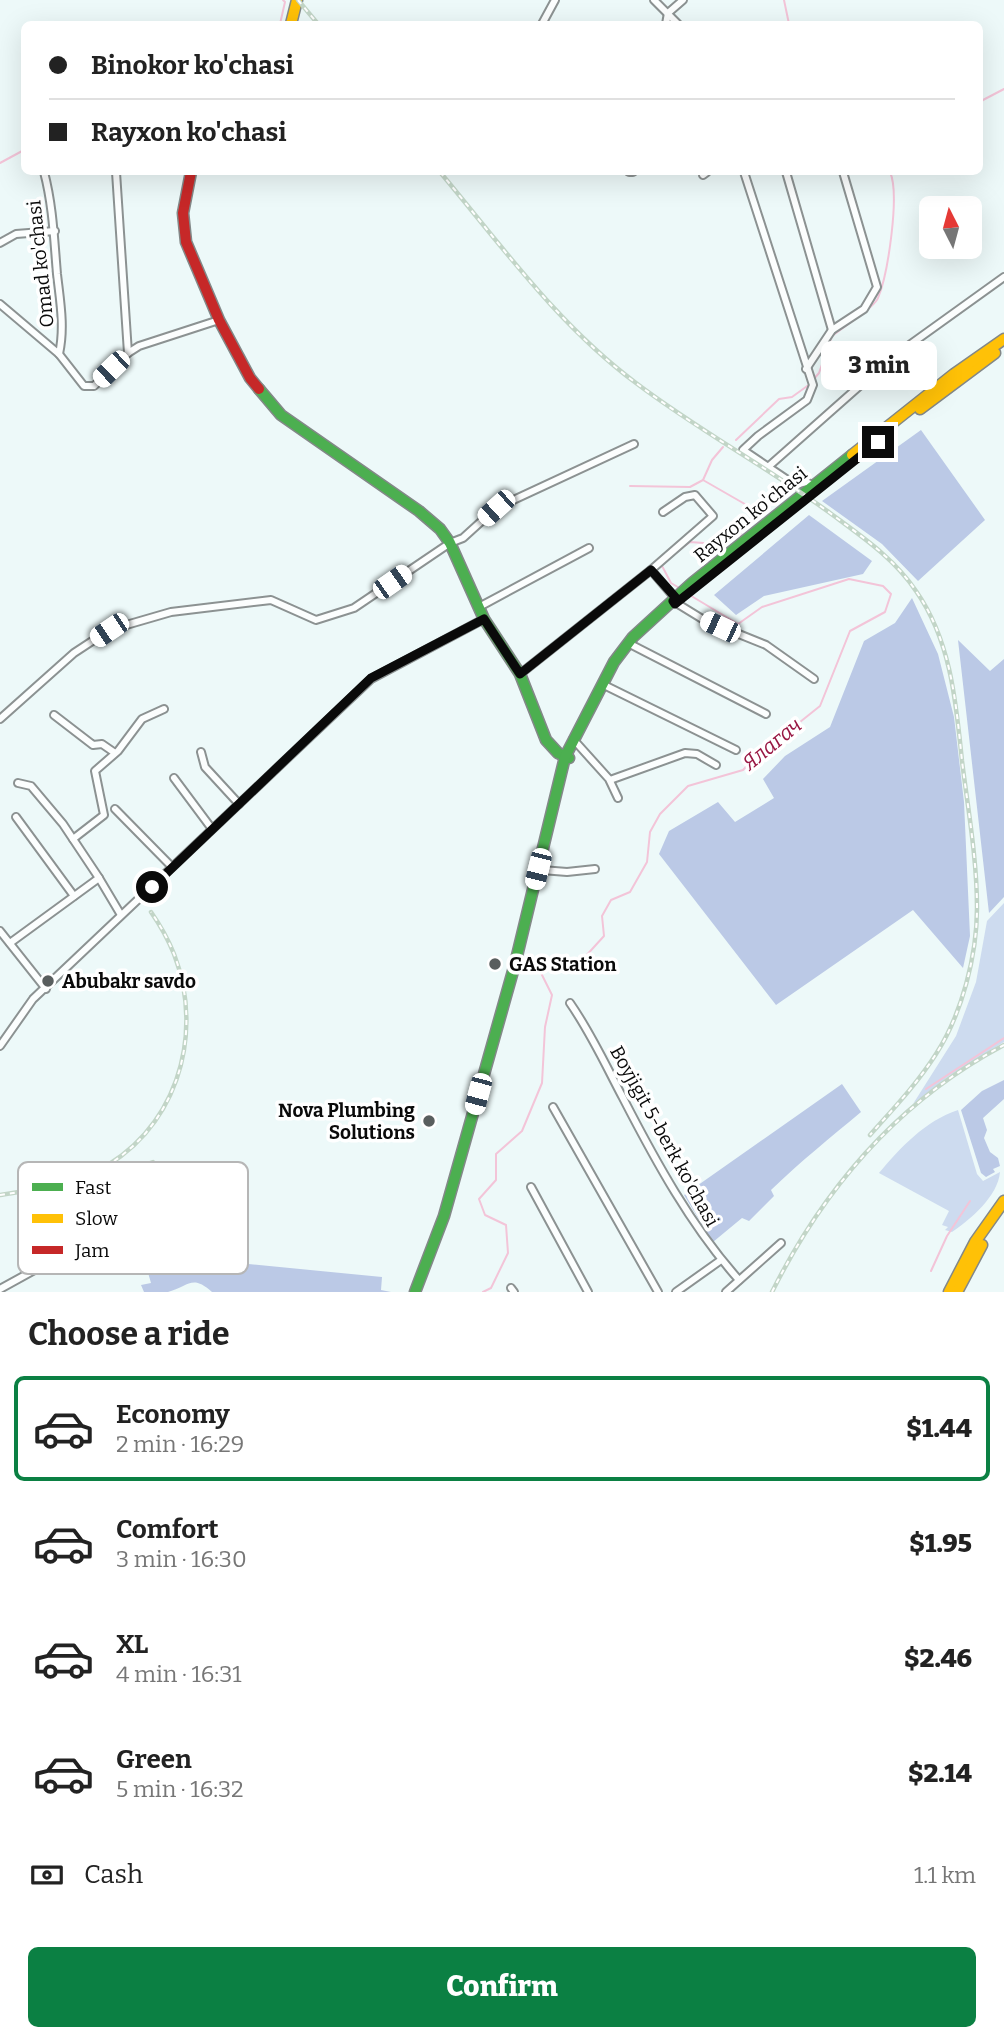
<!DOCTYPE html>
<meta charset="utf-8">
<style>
body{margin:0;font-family:Bitter,serif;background:#f2f2f2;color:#222;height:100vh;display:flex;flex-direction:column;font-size:26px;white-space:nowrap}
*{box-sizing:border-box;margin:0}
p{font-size:23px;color:#767676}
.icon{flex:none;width:38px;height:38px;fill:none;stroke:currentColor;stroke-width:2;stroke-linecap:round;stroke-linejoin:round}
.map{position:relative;height:1292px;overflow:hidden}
.panel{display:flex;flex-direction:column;background:#fff;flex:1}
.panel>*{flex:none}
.guide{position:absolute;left:21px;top:21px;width:962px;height:154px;border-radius:10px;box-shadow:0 7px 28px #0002;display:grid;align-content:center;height:154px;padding:0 28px;background:#fff}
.needle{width:46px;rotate:354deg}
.fabs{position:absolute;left:919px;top:196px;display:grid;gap:14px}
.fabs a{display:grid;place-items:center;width:63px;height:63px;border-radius:10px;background:#fff;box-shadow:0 7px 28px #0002;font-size:35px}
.end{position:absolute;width:32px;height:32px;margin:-16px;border:9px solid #0a0a0a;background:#fff;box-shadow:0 0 0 4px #fff}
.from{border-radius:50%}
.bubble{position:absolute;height:49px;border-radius:10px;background:#fff;box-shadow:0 7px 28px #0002;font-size:23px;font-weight:800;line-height:49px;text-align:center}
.car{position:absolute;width:21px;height:42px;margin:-21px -10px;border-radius:9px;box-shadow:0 0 5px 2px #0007;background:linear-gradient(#fff 24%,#345 0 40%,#fff 0 76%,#345 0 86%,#fff 0)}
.guide b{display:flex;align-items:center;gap:24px;height:66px;font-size:26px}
.guide b+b{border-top:2px solid #e0e0e0}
.guide i{width:18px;height:18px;background:#222}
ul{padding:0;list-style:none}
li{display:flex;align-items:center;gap:21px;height:105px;margin:0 14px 10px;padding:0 14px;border:4px solid transparent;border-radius:10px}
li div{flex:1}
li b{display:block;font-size:26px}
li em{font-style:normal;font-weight:800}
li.active{border-color:#0b8043}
li>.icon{width:63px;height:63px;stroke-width:1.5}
h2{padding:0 28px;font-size:32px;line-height:84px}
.pay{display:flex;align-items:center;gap:18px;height:77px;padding:0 28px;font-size:26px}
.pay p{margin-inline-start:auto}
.primary-button{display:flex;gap:14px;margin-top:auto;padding:14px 28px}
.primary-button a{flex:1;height:80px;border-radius:10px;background:#0b8043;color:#fff;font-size:28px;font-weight:800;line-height:80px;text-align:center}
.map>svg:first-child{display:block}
.green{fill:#cddbef}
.forest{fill:#bbc9e6}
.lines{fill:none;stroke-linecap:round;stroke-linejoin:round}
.stream{stroke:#f3c4d8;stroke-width:2}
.street-casing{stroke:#8c9292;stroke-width:10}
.fast-casing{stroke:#838888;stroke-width:13}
.slow-casing{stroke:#838888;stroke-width:13}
.jam-casing{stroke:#838888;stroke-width:13}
.street{stroke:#fcfefe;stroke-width:6}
.fast{stroke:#4caf50;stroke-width:10}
.slow{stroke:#ffc107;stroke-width:10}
.jam{stroke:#c62828;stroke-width:10}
.rail-casing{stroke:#c2d5c7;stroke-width:4.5}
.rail{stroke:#fff;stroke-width:2;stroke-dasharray:5;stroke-linecap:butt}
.route{stroke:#0a0a0a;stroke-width:9}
.poi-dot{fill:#595e5e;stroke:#fff;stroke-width:2.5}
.labels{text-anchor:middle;stroke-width:7;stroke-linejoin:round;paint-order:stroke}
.street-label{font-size:19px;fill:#0a0a0a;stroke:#fff}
.poi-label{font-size:19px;font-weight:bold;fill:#0a0a0a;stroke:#fff;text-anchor:start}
.water-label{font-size:21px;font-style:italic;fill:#981743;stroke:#fff}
.key{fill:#fff;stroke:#b6b6b6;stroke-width:2}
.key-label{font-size:19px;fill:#0a0a0a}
</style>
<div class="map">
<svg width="1004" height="1292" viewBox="0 0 1004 1292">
<rect width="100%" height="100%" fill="#edf9f9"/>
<g class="green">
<path d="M1004,903V1042L949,1076L913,1104L956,1036L976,982L987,921Z"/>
<path d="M958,1110L977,1174L983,1181L1000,1172C998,1196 971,1219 952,1232L945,1230L948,1227L942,1225L949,1211L879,1173C901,1147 925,1121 958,1110Z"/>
</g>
<g class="forest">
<path d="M921,430L985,520L918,581L882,544L822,501Z"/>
<path d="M809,515L872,561L863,574L764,596L736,615L714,595Z"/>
<path d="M912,598L938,654L954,717L964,802L970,936L963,968L913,910L776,1005L659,854L669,831L718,802L735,822L774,798L763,779L785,756L830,727L864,641L895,623Z"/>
<path d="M958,640L990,671L1004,659V897L989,913Z"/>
<path d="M1004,1080V1099L983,1118L987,1130L984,1138L990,1152L998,1158L1000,1166L993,1169L995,1172L986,1177L981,1173L961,1110L982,1091Z"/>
<path d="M842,1084L861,1112C831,1137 800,1162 771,1190L774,1196L749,1221L742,1218L713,1242L684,1195Z"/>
<path d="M180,1257L194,1271L204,1268L207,1272L228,1262L382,1277L381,1290L391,1292H212C192,1274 189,1286 168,1292C161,1292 151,1292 144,1292L141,1285L151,1283L145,1262Z"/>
</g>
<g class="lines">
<g class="stream">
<path d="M784,0L789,24"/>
<path d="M280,24L285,2L283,0"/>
<path d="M980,104L983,100L1004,89"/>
<path d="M0,163L24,150"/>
<path d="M867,310C871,306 876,303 878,298C888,274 900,194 890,172"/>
<path d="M813,380L819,373L832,336L862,314"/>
<path d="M736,440L779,399L792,397L810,384"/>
<path d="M630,486L690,487L703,480L712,460L723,447"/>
<path d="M674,554L690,542L717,544L740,535L752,517L750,507L703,480"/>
<path d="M661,564L671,583L681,589"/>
<path d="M926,1089L1004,1038"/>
<path d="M931,1271L947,1236L970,1201"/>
<path d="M483,1292L491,1288L508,1253L506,1225L485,1215L479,1199L496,1180V1154L522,1131L542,1083L545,1027L552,995L541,973L556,959L584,958L604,936L602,916L611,900L630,892L647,862L650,832L660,814L688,786L743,770L772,739L800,722L820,706L850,631L885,612L891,594L883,586L849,579L762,607L738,624L688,594"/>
</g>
<defs>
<g id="street">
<path d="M654,0L678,24"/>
<path d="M542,24L555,0"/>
<path d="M666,24L668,13L683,0"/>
<path d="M44,172C53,206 54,239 57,274C60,301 65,327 59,354"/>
<path d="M116,172L128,353"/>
<path d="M629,172H633"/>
<path d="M746,172H744L813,385L807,400L758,436L743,450L795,485L806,482L815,486"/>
<path d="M786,172L832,330"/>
<path d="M703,175L707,172"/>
<path d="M0,243L16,234L55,231"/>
<path d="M0,304L59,354L84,386H94L128,353L139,346L219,320"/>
<path d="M806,369L832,330L864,309L877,287L843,172"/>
<path d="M768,467L890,359L1004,277"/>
<path d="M651,570L675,598"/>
<path d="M673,601L704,620L766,645L814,679"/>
<path d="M479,607L589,548"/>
<path d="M628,643L766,714"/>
<path d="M520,674L651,570L713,516L695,495L685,497L663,512"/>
<path d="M602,684L736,750"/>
<path d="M54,715L93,745L102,744L115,753"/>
<path d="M0,719L74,653L109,630L171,612L271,600L316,620L354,608L450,543L463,538L496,508L634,444"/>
<path d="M573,739L609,779L618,798"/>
<path d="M201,752L205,767L239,804"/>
<path d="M174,778L212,829"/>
<path d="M610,780L685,753L697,754L716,765"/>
<path d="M18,783L31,786L63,824L99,878L121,915"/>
<path d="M115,809L172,867"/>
<path d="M16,817L74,896"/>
<path d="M73,839L104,815L95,771L118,751L142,719L164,709"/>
<path d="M542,870L567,872L595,869"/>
<path d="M0,931L46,989"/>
<path d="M10,943L99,878"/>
<path d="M570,1003C591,1033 606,1066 623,1098C656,1162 691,1226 739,1280"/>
<path d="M0,1046L33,999L371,679L484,619"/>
<path d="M553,1107L658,1292"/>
<path d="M531,1187L588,1292"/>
<path d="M511,1288L514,1292"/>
<path d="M0,1289L69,1251"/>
<path d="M676,1292L721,1260"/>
<path d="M726,1292L781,1243"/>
</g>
<g id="fast">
<path d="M259,389L281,415L419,511L440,529L450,543L484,619L520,674L546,740L558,753L569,758"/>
<path d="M415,1292L444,1216L515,964L565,757L614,662L633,637L692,583L852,455"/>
</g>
<g id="slow">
<path d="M291,24L297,0"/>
<path d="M920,409L995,353"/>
<path d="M852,455L954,374L1004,339"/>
<path d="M949,1292L975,1242L1004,1201"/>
<path d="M957,1292L982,1245"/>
</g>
<path id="jam" d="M191,172L183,213L186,242L219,320L250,378L259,389"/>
</defs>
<use href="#street" class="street-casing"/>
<use href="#fast" class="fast-casing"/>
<use href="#slow" class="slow-casing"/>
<use href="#jam" class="jam-casing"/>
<use href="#street" class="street"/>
<use href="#fast" class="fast"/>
<use href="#slow" class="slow"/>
<use href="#jam" class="jam"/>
<defs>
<g id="rail">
<path d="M298,0L318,24"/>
<path d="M440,172C501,245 558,325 636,383C698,430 767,467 830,513C861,536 894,558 916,591C951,641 956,702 962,761C968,809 977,859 977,908C977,955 962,1014 936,1054C917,1084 893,1109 870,1135"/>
<path d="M80,1188L153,1162"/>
<path d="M0,1195C31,1190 64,1186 93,1173C175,1134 206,1037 174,954C168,939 160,925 151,912"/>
<path d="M772,1292C824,1188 900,1100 1004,1045"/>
</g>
</defs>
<use href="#rail" class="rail-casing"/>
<use href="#rail" class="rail"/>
</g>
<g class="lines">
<path class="route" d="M152,887L371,678L484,619L520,674L651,570L676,598L673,601L675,604L878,442"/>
</g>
<g class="poi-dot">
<circle cx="495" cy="964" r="7"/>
<circle cx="48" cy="981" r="7"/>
<circle cx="429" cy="1121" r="7"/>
</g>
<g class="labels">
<g class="street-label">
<text transform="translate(40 264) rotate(-96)" y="7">Omad ko'chasi</text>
<text transform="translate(750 514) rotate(-39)" y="7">Rayxon ko'chasi</text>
<text transform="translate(665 1136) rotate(61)" y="7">Boyjigit 5-berk ko'chasi</text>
</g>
<g class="poi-label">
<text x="509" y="971">GAS Station</text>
<text x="62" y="988">Abubakr savdo</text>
<text x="415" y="1117" text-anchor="end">Nova Plumbing<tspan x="415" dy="22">Solutions</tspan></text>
</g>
<g class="water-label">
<text transform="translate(772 744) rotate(-39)" y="7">Ялагач</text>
</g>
</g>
<rect x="18" y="1162" width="230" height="112" rx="10" class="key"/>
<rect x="32" y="1183" width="31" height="8" fill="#4caf50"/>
<rect x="32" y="1214" width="31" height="9" fill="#ffc107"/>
<rect x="32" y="1246" width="31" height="8" fill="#c62828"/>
<g class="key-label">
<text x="75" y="1194">Fast</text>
<text x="75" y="1225">Slow</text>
<text x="75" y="1257">Jam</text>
</g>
</svg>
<div class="fabs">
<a><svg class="needle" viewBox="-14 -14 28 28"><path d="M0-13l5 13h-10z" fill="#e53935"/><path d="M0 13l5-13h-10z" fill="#767676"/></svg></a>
</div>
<i class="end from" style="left:152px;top:887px"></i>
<i class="end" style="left:878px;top:442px"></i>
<div class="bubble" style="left:821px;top:341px;width:116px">3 min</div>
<i class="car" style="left:111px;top:369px;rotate:226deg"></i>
<i class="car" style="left:496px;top:508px;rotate:228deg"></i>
<i class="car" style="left:392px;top:582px;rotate:55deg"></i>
<i class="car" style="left:720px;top:627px;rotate:295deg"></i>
<i class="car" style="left:109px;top:630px;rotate:236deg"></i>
<i class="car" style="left:538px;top:869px;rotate:194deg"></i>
<i class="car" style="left:478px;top:1094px;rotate:195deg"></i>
<div class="guide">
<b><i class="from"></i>Binokor ko'chasi</b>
<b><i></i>Rayxon ko'chasi</b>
</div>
</div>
<section class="panel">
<h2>Choose a ride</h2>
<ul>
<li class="active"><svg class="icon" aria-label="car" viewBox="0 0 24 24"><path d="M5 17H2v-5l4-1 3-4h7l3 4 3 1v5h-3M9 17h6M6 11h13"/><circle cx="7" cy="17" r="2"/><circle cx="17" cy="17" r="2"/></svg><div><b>Economy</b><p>2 min · 16:29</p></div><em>$1.44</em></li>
<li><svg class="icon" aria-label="car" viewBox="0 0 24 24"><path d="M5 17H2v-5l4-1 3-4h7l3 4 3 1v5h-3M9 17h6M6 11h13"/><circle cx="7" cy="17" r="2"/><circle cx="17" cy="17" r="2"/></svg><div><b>Comfort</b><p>3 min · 16:30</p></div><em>$1.95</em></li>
<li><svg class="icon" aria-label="car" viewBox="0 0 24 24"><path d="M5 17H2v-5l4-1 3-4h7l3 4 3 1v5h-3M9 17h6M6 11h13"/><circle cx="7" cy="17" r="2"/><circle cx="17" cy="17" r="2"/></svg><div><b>XL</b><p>4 min · 16:31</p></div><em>$2.46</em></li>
<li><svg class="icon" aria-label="car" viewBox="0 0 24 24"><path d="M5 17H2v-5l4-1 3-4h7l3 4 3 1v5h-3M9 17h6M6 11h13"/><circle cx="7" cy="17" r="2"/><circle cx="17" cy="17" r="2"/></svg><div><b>Green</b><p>5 min · 16:32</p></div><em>$2.14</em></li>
</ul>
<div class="pay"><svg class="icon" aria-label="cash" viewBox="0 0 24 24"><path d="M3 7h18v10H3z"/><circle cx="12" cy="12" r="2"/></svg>Cash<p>1.1 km</p></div>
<div class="primary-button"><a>Confirm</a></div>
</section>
